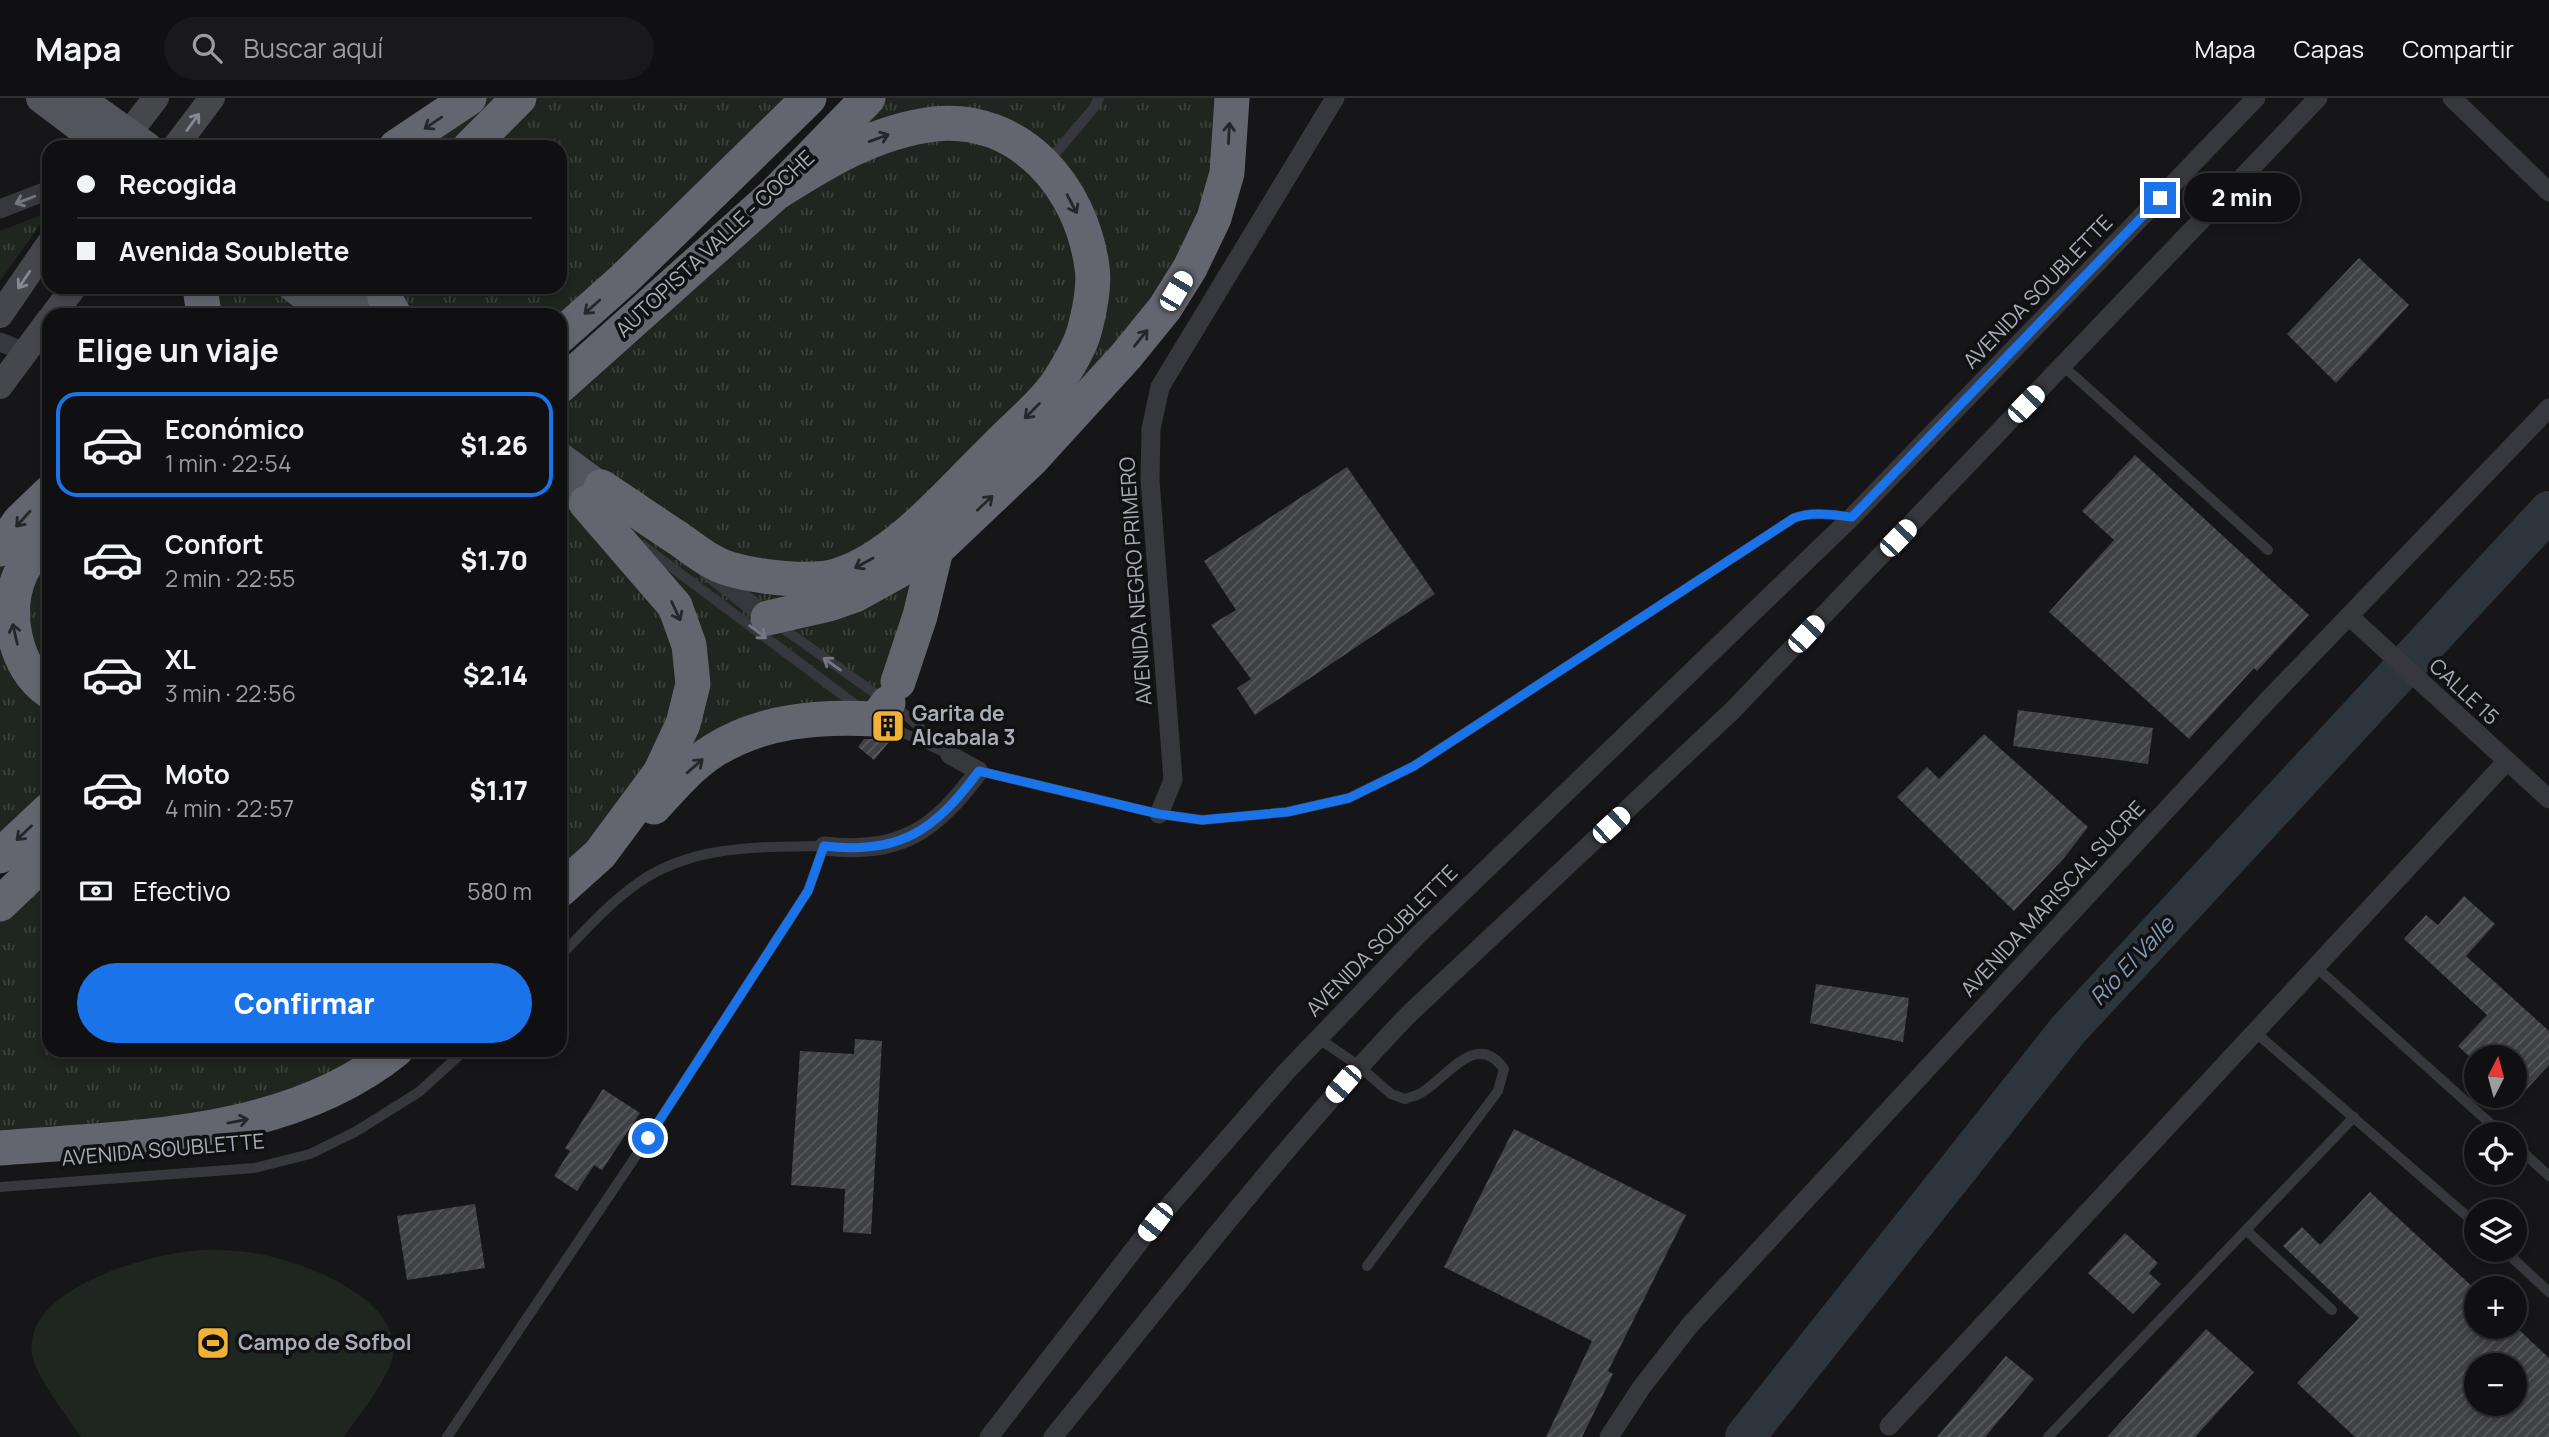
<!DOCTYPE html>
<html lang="es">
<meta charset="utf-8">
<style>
body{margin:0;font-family:Manrope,sans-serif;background:#19191b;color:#f1f3f6;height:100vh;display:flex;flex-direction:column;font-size:26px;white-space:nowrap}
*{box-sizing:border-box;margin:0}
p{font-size:23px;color:#9c9d9f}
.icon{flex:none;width:38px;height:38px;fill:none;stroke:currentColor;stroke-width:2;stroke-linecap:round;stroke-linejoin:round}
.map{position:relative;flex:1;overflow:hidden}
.sheet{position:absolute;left:42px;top:210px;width:525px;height:749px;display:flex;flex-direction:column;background:#101012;border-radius:21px;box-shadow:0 4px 10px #0003,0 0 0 2px #303032}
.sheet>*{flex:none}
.banner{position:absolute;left:42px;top:42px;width:525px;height:154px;border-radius:21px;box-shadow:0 4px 10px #0003,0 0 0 2px #303032;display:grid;align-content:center;height:154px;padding:0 35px;background:#101012}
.needle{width:46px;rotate:6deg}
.tools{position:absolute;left:2464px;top:947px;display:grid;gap:14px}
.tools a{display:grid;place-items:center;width:63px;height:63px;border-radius:50%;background:#101012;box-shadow:0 4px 10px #0003,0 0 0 2px #303032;font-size:35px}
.end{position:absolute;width:32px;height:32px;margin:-16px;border:9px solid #1a73e8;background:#fff;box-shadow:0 0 0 4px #fff}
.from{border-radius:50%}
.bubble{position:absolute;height:49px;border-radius:24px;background:#101012;box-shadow:0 4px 10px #0003,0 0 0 2px #303032;font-size:23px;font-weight:800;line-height:49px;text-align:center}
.car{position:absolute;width:21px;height:42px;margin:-21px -10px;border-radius:9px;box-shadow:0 0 5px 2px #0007;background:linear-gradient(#fff 24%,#345 0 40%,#fff 0 76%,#345 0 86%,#fff 0)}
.banner b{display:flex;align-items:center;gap:24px;height:66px;font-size:26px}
.banner b+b{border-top:2px solid #303032}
.banner i{width:18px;height:18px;background:#f1f3f6}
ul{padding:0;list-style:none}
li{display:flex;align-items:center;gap:21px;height:105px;margin:0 14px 10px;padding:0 21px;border:4px solid transparent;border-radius:21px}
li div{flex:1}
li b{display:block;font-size:26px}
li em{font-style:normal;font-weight:800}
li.current{border-color:#1a73e8}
li>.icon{width:63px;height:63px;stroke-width:1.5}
h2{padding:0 35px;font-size:32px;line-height:84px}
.pay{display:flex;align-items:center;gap:18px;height:77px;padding:0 35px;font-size:26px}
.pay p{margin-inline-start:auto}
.button{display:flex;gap:14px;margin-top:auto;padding:14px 35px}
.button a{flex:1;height:80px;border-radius:42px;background:#1a73e8;color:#fff;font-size:28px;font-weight:800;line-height:80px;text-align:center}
header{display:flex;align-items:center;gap:42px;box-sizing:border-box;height:98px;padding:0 35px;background:#101012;border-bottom:2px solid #303032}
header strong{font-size:33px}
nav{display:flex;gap:38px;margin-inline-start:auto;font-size:24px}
.search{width:490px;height:63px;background:#19191b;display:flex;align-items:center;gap:18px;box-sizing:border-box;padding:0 24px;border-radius:38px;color:#9c9d9f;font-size:26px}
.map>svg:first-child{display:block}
.grass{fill:url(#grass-tufts)}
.pitch{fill:#1e261f}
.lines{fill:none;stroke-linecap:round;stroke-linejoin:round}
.river{stroke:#2c353c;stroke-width:40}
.building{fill:url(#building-hatch);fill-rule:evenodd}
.service{stroke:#37383d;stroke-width:10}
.minor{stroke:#37383d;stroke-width:19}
.secondary{stroke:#45474d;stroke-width:26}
.primary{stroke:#53555c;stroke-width:30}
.motorway{stroke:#63666e;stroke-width:35}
.primary-bridge{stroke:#53555c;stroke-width:30}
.oneway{stroke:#858993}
.oneway2{stroke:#26262a}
.oneway3{stroke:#757881}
.route{stroke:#1a73e8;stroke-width:9}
.labels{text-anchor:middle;stroke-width:7;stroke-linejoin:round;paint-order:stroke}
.street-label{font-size:21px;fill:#a8adb8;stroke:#111113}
.poi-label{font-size:21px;font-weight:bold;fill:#a8adb8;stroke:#111113;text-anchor:start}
.water-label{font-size:23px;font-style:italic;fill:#7f9bb3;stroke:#111113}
</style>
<header>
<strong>Mapa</strong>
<div class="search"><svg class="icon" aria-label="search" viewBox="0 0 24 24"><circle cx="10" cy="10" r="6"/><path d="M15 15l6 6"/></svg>Buscar aquí</div>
<nav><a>Mapa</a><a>Capas</a><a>Compartir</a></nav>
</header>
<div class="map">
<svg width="2549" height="1339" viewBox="0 0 2549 1339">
<defs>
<pattern id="grass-tufts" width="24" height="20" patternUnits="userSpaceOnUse" patternTransform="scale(1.75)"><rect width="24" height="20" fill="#1e261f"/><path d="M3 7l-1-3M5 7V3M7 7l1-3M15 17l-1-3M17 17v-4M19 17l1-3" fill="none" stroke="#3c433d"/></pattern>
<pattern id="building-hatch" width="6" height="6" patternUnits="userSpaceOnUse" patternTransform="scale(1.75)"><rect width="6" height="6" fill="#404145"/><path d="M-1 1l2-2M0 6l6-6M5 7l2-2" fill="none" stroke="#595a5e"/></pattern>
</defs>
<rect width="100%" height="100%" fill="#161618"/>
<g class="grass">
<path d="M469,0H809L560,217H201L200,189H560V49H396Z"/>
<path d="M868,0H1232L1190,170L936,452L888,605L712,653L560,803V288Z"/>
<path d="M49,114L0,183V133Z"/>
<path d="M49,395V712L0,758V451Z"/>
<path d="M49,759V952H396L343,987L0,1050V806Z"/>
</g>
<path class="pitch" d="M200,1152C223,1151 246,1153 269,1158C312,1168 400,1202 393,1257C391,1277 357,1320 344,1339H81C68,1319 35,1279 32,1256C23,1189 150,1156 200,1152Z"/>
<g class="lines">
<path class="river" d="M1745,1339L2068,932L2549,413"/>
</g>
<g class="building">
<path d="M2359,160L2409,207L2336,285L2287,236Z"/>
<path d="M2135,357L2309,517L2257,573L2254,570L2189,641L2049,514L2114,442L2082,413Z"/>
<path d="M1347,369L1435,496L1255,617L1237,590L1251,581L1211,527L1236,512L1204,463Z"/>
<path d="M2018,612L2153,630L2148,666L2013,648Z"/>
<path d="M889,636L894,638L874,662L858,649L864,641H876Z"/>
<path d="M1984,636L2088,729L2064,760L2014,813L1897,699L1927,669L1939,681Z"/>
<path d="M2464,798L2495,826L2466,858L2549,933V967L2515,1004V959H2470L2458,948L2487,917L2404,841L2426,817L2438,827Z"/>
<path d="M1816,886L1909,900L1903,944L1810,925Z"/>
<path d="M855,941L882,943L871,1136L843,1134L845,1091L791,1087L800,953L854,956Z"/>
<path d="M603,991L640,1015L602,1072L594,1067L577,1093L554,1078L570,1053L565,1050Z"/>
<path d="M1514,1031L1686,1117L1608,1273L1613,1276L1582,1339H1546L1592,1243L1444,1169Z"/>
<path d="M2370,1094L2476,1192V1228H2515L2549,1260V1339H2355L2297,1285L2359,1220L2283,1148L2302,1129L2320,1147ZM2476,1267H2515V1306H2476Z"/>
<path d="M475,1106L485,1170L407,1182L397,1118Z"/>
<path d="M2125,1135L2158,1165L2149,1175L2161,1186L2133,1216L2088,1175Z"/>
<path d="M2206,1231L2254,1274L2195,1339H2107Z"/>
<path d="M2006,1258L2034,1281L1985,1339H1937Z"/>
</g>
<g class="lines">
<g class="service">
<path d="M1048,64L1093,11L1099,0"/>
<path d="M2062,267L2268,452"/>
<path d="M642,447L860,610"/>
<path d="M778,527L906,617L942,650"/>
<path d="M881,624L950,657"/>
<path d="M979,673L1159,716L1202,722L1287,714L1349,700L1414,668L1794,420C1813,413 1832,417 1851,419"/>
<path d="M2316,869L2502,1036"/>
<path d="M2255,934L2476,1126"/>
<path d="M1318,940L1359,968L1391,996L1405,1001C1410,999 1416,998 1421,995C1446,981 1476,931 1504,971L1498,993L1367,1168"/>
<path d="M2515,1047L2549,1078"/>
<path d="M0,1089L255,1070L310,1056L355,1034L419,994L465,952"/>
<path d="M2246,1132L2332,1212"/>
<path d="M2504,1152L2549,1194"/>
<path d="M447,1339L648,1040L808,793L824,748C761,749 693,746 638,785C609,805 585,833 560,858"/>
<path d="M2048,1339L2354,1019"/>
</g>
<g class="minor">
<path d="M2452,0L2549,94"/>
<path d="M0,111L49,92"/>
<path d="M0,244L26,254"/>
<path d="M708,473L768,520"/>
<path d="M2349,518L2549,701"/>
<path d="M1159,716L1173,682L1150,382L1151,331L1160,289L1335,0"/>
<path d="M824,748C901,757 935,732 979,673L950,657"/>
<path d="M1889,1328L2506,664"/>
<path d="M989,1339L1155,1124L1286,974L1416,839L1852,419L2256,0"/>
<path d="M1053,1339C1169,1197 1281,1050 1408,917L1733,612L2318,0"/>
<path d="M1609,1339L1641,1290L1690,1227L2269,601L2549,310"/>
</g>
<g class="secondary">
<path d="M118,49L156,0"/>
<path d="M175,49L212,0"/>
<path d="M0,217L49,146"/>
<path d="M53,217L74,189"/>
<path d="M0,288L49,222"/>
</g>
<g class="primary">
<path d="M41,0L106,49"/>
<path d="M79,0L104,18"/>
<path d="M293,189L330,217"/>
<path d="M332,189L369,217"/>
<path d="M560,359L601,389"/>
<path d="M560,386L586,405"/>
</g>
<g class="motorway">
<path d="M396,49L469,0"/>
<path d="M470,49L519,0"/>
<path d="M200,189L203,210L201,217"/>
<path d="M385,189V200L394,217"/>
<path d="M560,238L624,181L809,0"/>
<path d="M560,288L776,95L868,0"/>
<path d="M601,389C627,406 653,424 679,441C694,452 712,466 730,471C757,479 813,486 839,477C896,459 949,395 991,354C1010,334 1032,316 1049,296C1061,282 1079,251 1084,234C1089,215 1095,188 1092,169C1081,89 1021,18 935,26C875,33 825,64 776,95"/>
<path d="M49,436C38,449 27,461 20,477C4,514 14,569 49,593"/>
<path d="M0,451L20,423L49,395"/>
<path d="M768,520L829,506L855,497L936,452L1032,361L1126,258L1165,210L1190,170L1214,120L1227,75L1232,0"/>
<path d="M898,584L920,518L936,452"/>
<path d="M654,709C672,689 691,667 713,653C762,622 819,618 876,621L888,605"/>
<path d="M0,758L49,712"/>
<path d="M560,792L600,756L660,675L683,626L693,586L689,547L675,508L586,405"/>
<path d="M0,806L49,759"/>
<path d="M0,1050C133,1039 287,1040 396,952"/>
</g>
<path class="primary-bridge" d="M104,18L147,49"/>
</g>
<defs><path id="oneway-shaft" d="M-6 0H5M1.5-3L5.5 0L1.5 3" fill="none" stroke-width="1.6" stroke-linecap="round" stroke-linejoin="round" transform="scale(1.75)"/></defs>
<g class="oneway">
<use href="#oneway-shaft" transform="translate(193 24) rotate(-54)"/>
<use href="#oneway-shaft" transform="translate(24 182) rotate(124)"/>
</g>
<g class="oneway2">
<use href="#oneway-shaft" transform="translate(433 25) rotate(146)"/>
<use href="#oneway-shaft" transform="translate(1229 35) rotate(-87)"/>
<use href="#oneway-shaft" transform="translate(879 40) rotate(-20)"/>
<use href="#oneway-shaft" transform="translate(1072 106) rotate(62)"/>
<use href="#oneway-shaft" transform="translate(592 209) rotate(138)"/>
<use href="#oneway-shaft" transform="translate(1141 240) rotate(-51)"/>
<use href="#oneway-shaft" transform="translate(1032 313) rotate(135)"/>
<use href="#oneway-shaft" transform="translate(985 405) rotate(-43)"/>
<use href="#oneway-shaft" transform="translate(23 421) rotate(132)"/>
<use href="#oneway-shaft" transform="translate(864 465) rotate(151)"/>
<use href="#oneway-shaft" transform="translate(676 513) rotate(65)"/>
<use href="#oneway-shaft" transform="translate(15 536) rotate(-103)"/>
<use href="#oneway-shaft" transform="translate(695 668) rotate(-41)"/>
<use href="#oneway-shaft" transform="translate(24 735) rotate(136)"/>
<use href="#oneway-shaft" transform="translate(238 1023) rotate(-11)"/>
</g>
<g class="oneway3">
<use href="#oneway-shaft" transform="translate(25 102) rotate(159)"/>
<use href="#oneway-shaft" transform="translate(758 534) rotate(37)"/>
<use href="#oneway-shaft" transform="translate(832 566) rotate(-145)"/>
</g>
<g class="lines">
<path class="route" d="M648,1040L808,793L824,748C901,757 935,732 979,673L1159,716L1202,722L1287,714L1349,700L1414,668L1794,420C1814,413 1832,417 1852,419L2160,100"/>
</g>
<defs>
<symbol id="building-square" viewBox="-11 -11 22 22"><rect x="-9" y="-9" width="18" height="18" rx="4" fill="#f2b134" stroke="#111113"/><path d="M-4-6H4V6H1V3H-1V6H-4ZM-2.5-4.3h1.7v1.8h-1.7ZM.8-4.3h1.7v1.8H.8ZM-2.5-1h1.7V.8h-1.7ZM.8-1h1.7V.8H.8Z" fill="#111"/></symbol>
<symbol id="stadium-square" viewBox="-11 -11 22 22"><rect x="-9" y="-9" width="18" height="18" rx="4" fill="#f2b134" stroke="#111113"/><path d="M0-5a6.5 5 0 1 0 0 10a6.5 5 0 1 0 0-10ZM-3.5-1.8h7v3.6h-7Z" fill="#111"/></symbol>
</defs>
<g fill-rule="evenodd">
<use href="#building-square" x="869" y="609" width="38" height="38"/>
<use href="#stadium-square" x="194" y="1226" width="38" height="38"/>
</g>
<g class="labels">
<g class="street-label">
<text transform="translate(715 146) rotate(-43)" y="7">AUTOPISTA VALLE - COCHE</text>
<text transform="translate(2038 194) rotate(-46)" y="7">AVENIDA SOUBLETTE</text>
<text transform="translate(1136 483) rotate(-94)" y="7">AVENIDA NEGRO PRIMERO</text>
<text transform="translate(2464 594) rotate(43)" y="7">CALLE 15</text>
<text transform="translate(2053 801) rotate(-47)" y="7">AVENIDA MARISCAL SUCRE</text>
<text transform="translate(1382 843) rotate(-45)" y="7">AVENIDA SOUBLETTE</text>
<text transform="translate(163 1052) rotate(-5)" y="7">AVENIDA SOUBLETTE</text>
</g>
<g class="poi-label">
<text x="912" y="623">Garita de<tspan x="912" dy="24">Alcabala 3</tspan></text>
<text x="238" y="1252">Campo de Sofbol</text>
</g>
<g class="water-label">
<text transform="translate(2132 863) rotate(-47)" y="8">Río El Valle</text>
</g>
</g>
</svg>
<div class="tools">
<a><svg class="needle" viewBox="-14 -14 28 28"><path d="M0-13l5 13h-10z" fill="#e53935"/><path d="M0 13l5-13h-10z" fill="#9c9d9f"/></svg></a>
<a><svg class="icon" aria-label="locate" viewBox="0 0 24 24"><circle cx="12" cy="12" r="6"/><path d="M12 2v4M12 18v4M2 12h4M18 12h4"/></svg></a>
<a><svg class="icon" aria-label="layers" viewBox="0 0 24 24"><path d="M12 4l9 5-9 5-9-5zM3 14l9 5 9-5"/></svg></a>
<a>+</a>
<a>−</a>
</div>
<i class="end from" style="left:648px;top:1040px"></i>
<i class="end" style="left:2160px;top:100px"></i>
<div class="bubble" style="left:2184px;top:75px;width:116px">2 min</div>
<i class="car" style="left:1176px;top:193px;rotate:31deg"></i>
<i class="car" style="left:2026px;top:306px;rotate:44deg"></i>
<i class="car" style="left:1898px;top:440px;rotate:44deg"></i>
<i class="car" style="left:1806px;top:536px;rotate:43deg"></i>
<i class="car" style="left:1611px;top:727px;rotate:47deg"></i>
<i class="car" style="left:1343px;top:986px;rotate:221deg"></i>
<i class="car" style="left:1155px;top:1124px;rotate:218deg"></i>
<div class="banner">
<b><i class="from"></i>Recogida</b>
<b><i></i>Avenida Soublette</b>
</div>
<section class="sheet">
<h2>Elige un viaje</h2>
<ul>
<li class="current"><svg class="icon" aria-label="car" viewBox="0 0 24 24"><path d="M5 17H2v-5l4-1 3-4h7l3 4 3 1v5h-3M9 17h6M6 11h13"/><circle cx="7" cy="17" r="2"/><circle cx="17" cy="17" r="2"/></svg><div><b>Económico</b><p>1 min · 22:54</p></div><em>$1.26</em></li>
<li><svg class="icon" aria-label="car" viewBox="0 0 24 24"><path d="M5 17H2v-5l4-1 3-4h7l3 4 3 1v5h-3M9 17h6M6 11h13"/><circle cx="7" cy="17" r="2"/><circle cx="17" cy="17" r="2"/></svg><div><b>Confort</b><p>2 min · 22:55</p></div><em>$1.70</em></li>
<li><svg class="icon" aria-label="car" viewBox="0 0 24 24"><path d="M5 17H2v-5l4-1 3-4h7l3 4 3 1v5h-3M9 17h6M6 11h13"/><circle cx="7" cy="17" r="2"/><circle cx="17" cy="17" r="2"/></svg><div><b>XL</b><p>3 min · 22:56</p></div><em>$2.14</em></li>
<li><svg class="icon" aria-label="car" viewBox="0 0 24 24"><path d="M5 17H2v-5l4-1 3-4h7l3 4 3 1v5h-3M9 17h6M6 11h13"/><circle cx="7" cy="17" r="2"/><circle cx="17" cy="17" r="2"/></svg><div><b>Moto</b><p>4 min · 22:57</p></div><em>$1.17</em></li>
</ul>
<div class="pay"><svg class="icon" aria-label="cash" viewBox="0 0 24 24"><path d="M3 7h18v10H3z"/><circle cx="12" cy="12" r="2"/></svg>Efectivo<p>580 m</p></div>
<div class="button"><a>Confirmar</a></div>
</section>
</div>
